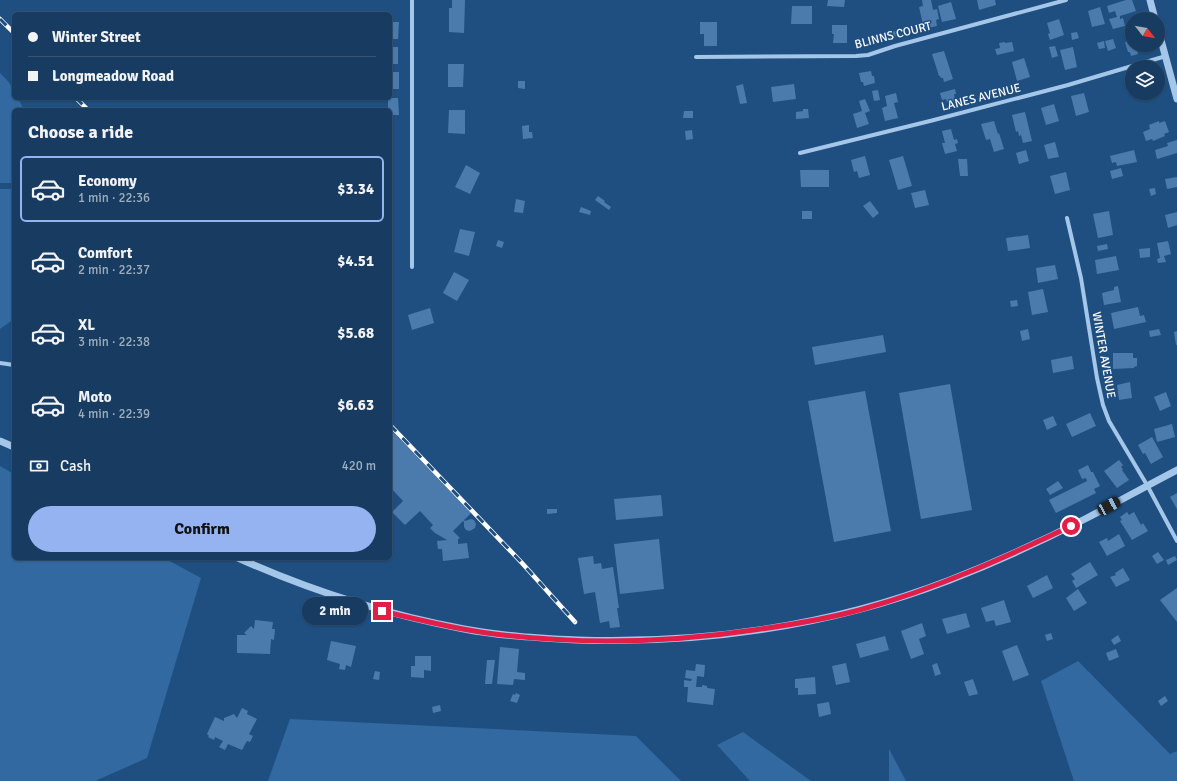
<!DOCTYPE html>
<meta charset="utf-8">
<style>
body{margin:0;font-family:Signika,sans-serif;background:#24466a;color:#f1f3f6;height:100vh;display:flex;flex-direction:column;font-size:15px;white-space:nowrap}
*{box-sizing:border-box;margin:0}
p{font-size:13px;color:#9eadbd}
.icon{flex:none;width:22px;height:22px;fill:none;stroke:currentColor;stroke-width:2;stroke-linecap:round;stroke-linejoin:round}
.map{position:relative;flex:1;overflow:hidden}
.details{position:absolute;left:12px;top:108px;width:380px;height:452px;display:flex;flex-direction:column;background:#173b61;border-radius:6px;box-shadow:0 1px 3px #0004,0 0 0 1px #365576}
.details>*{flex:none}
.hud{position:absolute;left:12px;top:12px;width:380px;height:88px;border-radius:6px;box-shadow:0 1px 3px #0004,0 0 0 1px #365576;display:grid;align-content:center;height:88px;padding:0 16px;background:#173b61}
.needle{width:26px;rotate:121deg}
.buttons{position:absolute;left:1125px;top:12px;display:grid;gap:8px}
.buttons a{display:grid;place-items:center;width:40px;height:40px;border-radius:50%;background:#173b61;box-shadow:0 1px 3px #0004,0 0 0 1px #365576;font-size:20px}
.end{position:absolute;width:18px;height:18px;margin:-9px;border:5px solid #e11d48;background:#fff;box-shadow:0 0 0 2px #fff}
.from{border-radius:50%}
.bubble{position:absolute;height:28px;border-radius:14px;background:#173b61;box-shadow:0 1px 3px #0004,0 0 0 1px #365576;font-size:13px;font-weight:700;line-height:28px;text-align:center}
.car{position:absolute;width:12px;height:24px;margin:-12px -6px;border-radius:5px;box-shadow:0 0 3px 1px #0007;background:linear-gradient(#222 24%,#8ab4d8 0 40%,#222 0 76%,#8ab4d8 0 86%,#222 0)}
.hud b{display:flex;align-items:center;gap:14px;height:38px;font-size:15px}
.hud b+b{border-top:1px solid #365576}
.hud i{width:10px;height:10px;background:#f1f3f6}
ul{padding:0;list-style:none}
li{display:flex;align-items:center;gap:12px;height:66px;margin:0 8px 6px;padding:0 8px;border:2px solid transparent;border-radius:6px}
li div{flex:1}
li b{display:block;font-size:15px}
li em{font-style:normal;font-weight:700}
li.selected{border-color:#95b2f1}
li>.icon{width:36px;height:36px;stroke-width:1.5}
h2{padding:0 16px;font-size:18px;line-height:48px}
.pay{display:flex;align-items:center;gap:10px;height:44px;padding:0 16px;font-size:15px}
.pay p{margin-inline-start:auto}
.button{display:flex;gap:8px;margin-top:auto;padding:8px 16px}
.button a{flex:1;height:46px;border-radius:24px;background:#95b2f1;color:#111;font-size:16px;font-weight:700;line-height:46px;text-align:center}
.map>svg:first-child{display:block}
.green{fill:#3269a0}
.building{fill:#4b7bac}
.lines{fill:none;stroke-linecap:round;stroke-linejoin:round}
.minor{stroke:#a4c7e9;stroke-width:4}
.tertiary{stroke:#a4c7e9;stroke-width:7}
.rail-casing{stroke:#fff;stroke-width:4.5}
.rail{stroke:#1f4f81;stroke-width:3;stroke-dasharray:9;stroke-linecap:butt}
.route{stroke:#e11d48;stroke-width:5}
.labels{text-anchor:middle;stroke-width:3;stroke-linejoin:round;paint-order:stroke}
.street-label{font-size:12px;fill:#fff;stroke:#1f4f81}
</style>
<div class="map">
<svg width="1177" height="781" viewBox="0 0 1177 781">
<rect width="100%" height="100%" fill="#1f4f81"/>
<g class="green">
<path d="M0,73C8,81 14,86 14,98H18L24,110H14V183H0Z"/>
<path d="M0,189H14V319L0,329Z"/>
<path d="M0,466L14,474V558H164L201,578L147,758L95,781H0Z"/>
<path d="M1078,661L1170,754L1177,751V781H1074L1041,681Z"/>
<path d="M290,719L636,736L681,781H268Z"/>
<path d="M743,732L811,781H750L717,745Z"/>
<path d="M889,749L906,781H889Z"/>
</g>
<g class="building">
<path d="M452,0H465L464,33L449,32V8H452Z"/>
<path d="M828,0H845L844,7L827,6Z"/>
<path d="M922,0H931L933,10L937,9L939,19L936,20L937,26L924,29L919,7L923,6Z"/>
<path d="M977,0H995L996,5L979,10Z"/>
<path d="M1126,0H1132L1136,11L1120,16V19L1123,18L1125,26L1113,29L1109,19L1117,17L1115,11L1109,13L1107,6Z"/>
<path d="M951,2L956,19L942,22L938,6Z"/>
<path d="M792,6H812V24H791Z"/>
<path d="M1100,7L1105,24L1092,27L1088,11Z"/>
<path d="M1059,19L1064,35L1050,40L1048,34L1050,33L1047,23Z"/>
<path d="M390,22H399L398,39H390Z"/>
<path d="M700,22H717V46H704V34H700Z"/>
<path d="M832,25H847V43H833L834,34H832Z"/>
<path d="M896,31L897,36L890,37L889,32Z"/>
<path d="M1077,32L1079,38L1072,40L1071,33Z"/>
<path d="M1113,39L1116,48L1108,51L1105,41Z"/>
<path d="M1104,41L1105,48L1099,49L1097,43Z"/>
<path d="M1132,41V45H1144L1145,48L1137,50L1138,54L1131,56L1130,52H1128L1125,42Z"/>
<path d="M1005,42V43L1012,42L1014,51L997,55L995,49L1000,48L999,43Z"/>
<path d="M1055,46L1058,56L1052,58L1049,47Z"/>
<rect x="390" y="47" width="8" height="17"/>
<path d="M1073,47L1077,67L1065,70L1060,50Z"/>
<path d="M944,51L953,79L944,82L943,78H941L940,76H939L932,54Z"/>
<path d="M1024,58L1030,77L1017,81L1012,62Z"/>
<path d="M448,64H464L463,87H448Z"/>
<path d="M871,71L872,76H874L875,83L864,86L863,82H861L859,73Z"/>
<rect x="390" y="72" width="9" height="17"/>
<path d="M518,81H525V89L518,88Z"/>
<path d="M743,84L747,103L740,104L736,86Z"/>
<path d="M794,84L796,99L773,102L771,87Z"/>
<path d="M955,89L956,94H954L955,101L947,102L946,99L942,100L940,93Z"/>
<path d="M878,90L880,100L874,101L872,91Z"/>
<path d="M896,93L898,102L894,103L898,118L885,121L882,108L887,106L885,96Z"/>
<path d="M1084,93L1089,112L1076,116L1071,96Z"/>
<path d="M388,98H398L399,115H390V110H388Z"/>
<path d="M865,99L870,111L865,113L869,124L857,128L853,114L862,111L859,101Z"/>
<path d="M1054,104L1059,121L1046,125L1041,108Z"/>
<path d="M803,109H808L809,118L796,119V112L803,111Z"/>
<path d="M449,110H465V134L448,133Z"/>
<path d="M684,111H693V118H683Z"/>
<path d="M1025,112L1032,141L1023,143L1021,135L1019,136L1018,131L1016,132L1012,115Z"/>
<path d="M994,121L998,134L999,133L1004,149L994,152L990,139L986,140L981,124Z"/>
<path d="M1159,121V123L1165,121L1169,132L1164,134L1165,136L1153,141L1152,139L1146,141L1143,132L1150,129L1149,125Z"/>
<path d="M529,125V132H532L533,138L523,139L522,126Z"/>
<path d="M951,129L954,140L957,139L958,143L955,144L957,151L945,154L942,143H945L942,131Z"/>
<path d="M692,130L693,139L686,140L685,131Z"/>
<path d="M1177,140V153L1157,159L1155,150L1168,146L1167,143Z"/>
<path d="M1055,142L1059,157L1048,159L1044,145Z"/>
<path d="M1026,150L1029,161L1019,164L1016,153Z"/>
<path d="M1134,150L1137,162L1117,166L1116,162L1112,163L1110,156Z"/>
<path d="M865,156L870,175L859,178L857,171L854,172L851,160Z"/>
<path d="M903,156L912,186L898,190L889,160Z"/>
<path d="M958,159H967L968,176H960Z"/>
<path d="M466,165L480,173L470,194L455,187Z"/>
<path d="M1121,168L1123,176L1112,179L1110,171Z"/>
<path d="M800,170H829V187H801Z"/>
<path d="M1066,172L1070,190L1055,194L1050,176Z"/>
<path d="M1177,177V187L1167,189L1165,179Z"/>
<path d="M1155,188L1156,194L1151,196L1149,189Z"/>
<path d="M925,190L929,205L915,208L911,193Z"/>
<path d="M598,196L605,201L604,202L611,207L609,210L595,200Z"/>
<path d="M516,199L525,201L523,213L514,212Z"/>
<path d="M870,201L879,213L873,218L863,206Z"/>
<path d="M581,207L591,211L590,215L579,212Z"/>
<rect x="802" y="211" width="10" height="8"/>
<path d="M1109,211L1113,235L1098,238L1093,214Z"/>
<path d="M1177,212V225L1168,228L1165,215Z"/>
<path d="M460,229L475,232L469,256L454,252Z"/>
<path d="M1028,235L1030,248L1008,251L1006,238Z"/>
<path d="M498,240L504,242L502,248L496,246Z"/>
<path d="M1168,241L1171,254L1164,256L1166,262L1158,263L1157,259L1160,258L1157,243Z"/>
<path d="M1107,244L1108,249L1098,251L1097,246Z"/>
<path d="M1150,248V257L1140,258L1139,249Z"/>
<path d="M1116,256L1119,270L1097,274L1095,260Z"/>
<path d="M1055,265L1058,279L1038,283L1036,268Z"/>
<path d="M454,272L469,280L457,301L443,293Z"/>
<path d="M1118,286L1121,302L1104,305L1102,293L1114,290V287Z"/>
<path d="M1043,289L1048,312L1032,315L1028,292Z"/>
<path d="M1017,300L1018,306L1011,307L1010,301Z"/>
<path d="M1138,307L1140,316L1144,315L1146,322L1114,329L1111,313Z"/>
<path d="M430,308L434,323L412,330L408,315Z"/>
<path d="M1028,329L1030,339L1022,341L1020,331Z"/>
<path d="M1159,329L1161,335L1150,337L1149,331Z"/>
<path d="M1177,331V345H1176L1174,332Z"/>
<path d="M883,335L886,352L815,365L812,347Z"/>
<path d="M1113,353H1133V358H1137V366L1134,367V368L1113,369Z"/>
<path d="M1072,356L1074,369L1053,373L1051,360Z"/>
<path d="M1130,382L1132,398L1119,400L1117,385Z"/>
<path d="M950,384L972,510L921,519L899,393Z"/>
<path d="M865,391L891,531L834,542L808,401Z"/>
<path d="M1166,392L1171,406L1160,411L1154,397Z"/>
<path d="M1090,413L1096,426L1072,437L1066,424Z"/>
<path d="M1053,416L1057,425L1047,430L1043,420Z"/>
<path d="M1172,424L1175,437L1157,442L1154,429Z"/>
<path d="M390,429L471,513L464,520L465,521L471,519L474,520L476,524L475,528L470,531L466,530L464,527V522L463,521L453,531L460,538L458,539V544L467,543L469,558L443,561L442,549H438L437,541L447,540L435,533L430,528L433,525L420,511L405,525L392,512L403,501L390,487Z"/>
<path d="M1152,437L1163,457L1151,464L1145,453L1143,454L1138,445Z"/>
<path d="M1119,460L1123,465L1121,467L1123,469L1122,470L1129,480L1117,488L1104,471Z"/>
<path d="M1088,465L1091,472H1093L1100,486L1094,489L1096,493L1056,513L1049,500L1087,481L1086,478L1082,479L1078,470Z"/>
<path d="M1058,481L1063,488L1050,495L1046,489Z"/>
<path d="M1177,493V509L1170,497Z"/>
<path d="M661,495L663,516L616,520L614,499Z"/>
<path d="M547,509H557V513L547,514Z"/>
<path d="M1127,512L1129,515L1134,512L1141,525L1143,523L1148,531L1132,540L1120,521L1122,520L1120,517Z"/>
<path d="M1119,534L1125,546L1107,556L1099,542L1107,538L1108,541Z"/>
<path d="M659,539L664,589L620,594L614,544Z"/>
<path d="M1158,552L1164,560L1157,564L1152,556Z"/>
<path d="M593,556L594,564L601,563L602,569L613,567L619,608H617L620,627L610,628L609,621L600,623L595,592L584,594L578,558Z"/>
<path d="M1175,556L1177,560L1168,565L1166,560Z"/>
<path d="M1090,562L1098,575L1076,588L1072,581L1075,579L1071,574Z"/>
<path d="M1123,568L1130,580L1116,587L1110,577L1116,575L1115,573Z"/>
<path d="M1047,575L1053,588L1033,598L1027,586Z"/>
<path d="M1177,588V622L1160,600Z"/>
<path d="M1078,589L1087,603L1074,611L1066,598Z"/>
<path d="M1004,600L1011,622L996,626L994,620L986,622L981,608Z"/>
<path d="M966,613L970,627L947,634L942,619Z"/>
<path d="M255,620L273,622L272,629H275L274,640L271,639L270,654L237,653V635H247L244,633L251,626L254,629Z"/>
<path d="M922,623L926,636L919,639L924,654L911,659L901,631Z"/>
<path d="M1051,633L1053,639L1047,641L1045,635Z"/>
<path d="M1118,635L1121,641L1114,645L1111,640Z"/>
<path d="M885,636L889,650L860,658L856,644Z"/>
<path d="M331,641L356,646L351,667L346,665L345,670L339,669L340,664L327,660Z"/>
<path d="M1017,645L1029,675L1013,681L1002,651Z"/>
<path d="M500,647L519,649L517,672L525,673V680L514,679L513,685L497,684Z"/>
<path d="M1116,649L1119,657L1109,661L1106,653Z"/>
<path d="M415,656H431V671L424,670V678L411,677V666H415Z"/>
<path d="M487,660H495L492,684H485Z"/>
<path d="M846,663L850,682L836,685L832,666Z"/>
<path d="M937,663L941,674L935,676L932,665Z"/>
<path d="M696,664L705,665L704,677L697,676L696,687H702V685L707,686V688L715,689L713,705L687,702L688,687H684V680L691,681L692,679L685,678L686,670L695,671Z"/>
<path d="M375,671L380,672L379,680L373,679Z"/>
<path d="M815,677L816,694L798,695V688H795V679Z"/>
<path d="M973,679L978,694L969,696L964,682Z"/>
<path d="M516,693L520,695L517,703L510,701L513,694L515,695Z"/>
<path d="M1165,696L1168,701L1161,706L1158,701Z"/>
<path d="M829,702L831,714L819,717L817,704Z"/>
<path d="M440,705L441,711L433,713L432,707Z"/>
<path d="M242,708L248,711L247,714L257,719L249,734L253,736L250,742L247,741L242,750L228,744L225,750L219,747L223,741L215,737L214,740L208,737L209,736L207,734L215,717L224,721V718L234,714L237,718Z"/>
</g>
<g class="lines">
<g class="minor">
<path d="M412,0V267"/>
<path d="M696,57L856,56L868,55L895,46L1066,0"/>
<path d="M800,153L930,121L1068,85L1166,56"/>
<path d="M1067,218L1081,278L1097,378L1103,405L1109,421L1147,485L1177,541"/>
<path d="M0,363L14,365"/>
</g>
<g class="tertiary">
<path d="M1150,0L1155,19"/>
<path d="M1158,29L1177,99"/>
<path d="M0,441L14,447"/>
<path d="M238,558C311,591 384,614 464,629C501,636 539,638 577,640C704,644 831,626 950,580C996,562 1042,541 1085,519C1116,503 1146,486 1177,470"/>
</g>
<defs>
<g id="rail">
<path d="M0,19L14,33"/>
<path d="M76,98L88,110"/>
<path d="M390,425L522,563L575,622"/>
</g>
</defs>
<use href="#rail" class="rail-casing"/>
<use href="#rail" class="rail"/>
</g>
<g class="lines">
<path class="route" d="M382,611C416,619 451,628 487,633C575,645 666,643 754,630C790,625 827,619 863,609C935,589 1004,558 1071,526"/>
</g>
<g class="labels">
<g class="street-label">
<text transform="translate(893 35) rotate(-14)" y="4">BLINNS COURT</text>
<text transform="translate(981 97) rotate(-14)" y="4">LANES AVENUE</text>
<text transform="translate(1104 355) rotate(80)" y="4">WINTER AVENUE</text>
</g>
</g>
</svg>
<div class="buttons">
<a><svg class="needle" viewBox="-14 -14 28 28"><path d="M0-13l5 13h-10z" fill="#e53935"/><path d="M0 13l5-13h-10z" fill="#9eadbd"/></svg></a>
<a><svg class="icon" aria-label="layers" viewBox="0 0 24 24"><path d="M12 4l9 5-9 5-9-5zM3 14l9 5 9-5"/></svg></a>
</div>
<i class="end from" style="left:1071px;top:526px"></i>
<i class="end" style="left:382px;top:611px"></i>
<div class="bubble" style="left:302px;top:597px;width:66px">2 min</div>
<i class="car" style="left:1109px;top:506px;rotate:61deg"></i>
<div class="hud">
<b><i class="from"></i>Winter Street</b>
<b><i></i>Longmeadow Road</b>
</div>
<section class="details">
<h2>Choose a ride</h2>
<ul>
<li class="selected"><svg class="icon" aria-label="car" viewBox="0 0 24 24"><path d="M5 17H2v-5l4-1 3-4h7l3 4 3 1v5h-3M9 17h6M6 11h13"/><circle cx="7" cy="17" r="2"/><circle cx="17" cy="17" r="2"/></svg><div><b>Economy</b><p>1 min · 22:36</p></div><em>$3.34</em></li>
<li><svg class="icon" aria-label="car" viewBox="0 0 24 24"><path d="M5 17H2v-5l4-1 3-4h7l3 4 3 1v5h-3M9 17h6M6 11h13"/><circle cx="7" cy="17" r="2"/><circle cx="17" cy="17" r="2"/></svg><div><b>Comfort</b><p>2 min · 22:37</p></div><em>$4.51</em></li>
<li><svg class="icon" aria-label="car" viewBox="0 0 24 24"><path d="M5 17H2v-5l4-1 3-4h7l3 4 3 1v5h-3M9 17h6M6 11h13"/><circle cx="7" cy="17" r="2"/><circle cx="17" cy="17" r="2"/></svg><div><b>XL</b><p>3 min · 22:38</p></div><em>$5.68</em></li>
<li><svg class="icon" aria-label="car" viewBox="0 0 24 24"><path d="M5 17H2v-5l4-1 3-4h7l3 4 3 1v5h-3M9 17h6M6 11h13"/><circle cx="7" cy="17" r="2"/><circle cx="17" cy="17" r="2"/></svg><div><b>Moto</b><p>4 min · 22:39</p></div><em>$6.63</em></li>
</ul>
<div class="pay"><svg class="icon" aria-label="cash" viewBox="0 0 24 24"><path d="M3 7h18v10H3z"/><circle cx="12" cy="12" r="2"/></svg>Cash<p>420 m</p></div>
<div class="button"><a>Confirm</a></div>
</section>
</div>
